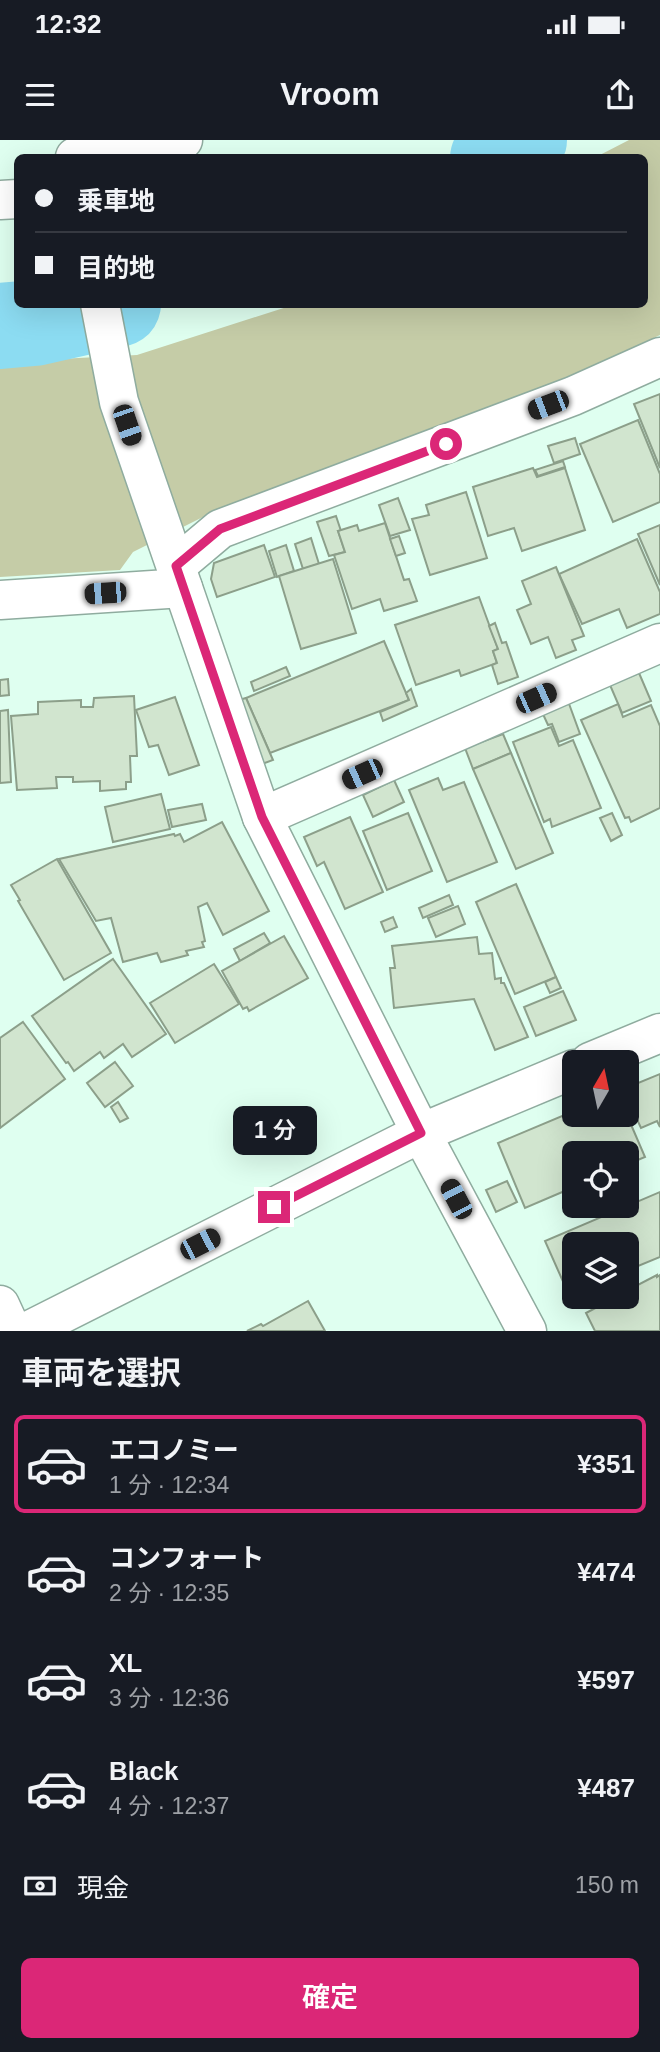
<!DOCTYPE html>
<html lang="ja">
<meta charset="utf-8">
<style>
body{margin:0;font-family:Arial,"Noto Sans JP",sans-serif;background:#242831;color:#f1f3f6;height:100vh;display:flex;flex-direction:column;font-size:26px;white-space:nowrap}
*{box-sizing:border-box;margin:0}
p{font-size:23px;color:#9ea1a6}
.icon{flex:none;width:38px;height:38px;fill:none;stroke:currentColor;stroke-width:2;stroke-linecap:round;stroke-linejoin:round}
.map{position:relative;height:1191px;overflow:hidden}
.sheet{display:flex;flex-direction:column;background:#171b24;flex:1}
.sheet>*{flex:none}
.guide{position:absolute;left:14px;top:14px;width:634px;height:154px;border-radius:10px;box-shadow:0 7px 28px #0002;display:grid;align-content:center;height:154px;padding:0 21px;background:#171b24}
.needle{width:46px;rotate:9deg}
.tools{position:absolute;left:562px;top:910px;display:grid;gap:14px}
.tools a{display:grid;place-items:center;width:77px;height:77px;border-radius:10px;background:#171b24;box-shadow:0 7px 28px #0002;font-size:35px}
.end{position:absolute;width:32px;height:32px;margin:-16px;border:9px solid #db2777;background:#fff;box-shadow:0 0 0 4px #fff}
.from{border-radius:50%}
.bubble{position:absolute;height:49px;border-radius:10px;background:#171b24;box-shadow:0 7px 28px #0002;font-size:23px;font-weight:600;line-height:49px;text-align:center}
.car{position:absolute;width:21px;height:42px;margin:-21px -10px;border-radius:9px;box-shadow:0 0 5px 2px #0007;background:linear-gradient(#222 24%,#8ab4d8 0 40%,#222 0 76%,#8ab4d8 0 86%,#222 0)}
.guide b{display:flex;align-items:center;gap:24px;height:66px;font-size:26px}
.guide b+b{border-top:2px solid #363941}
.guide i{width:18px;height:18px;background:#f1f3f6}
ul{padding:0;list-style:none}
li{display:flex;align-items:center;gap:21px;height:98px;margin:0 14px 10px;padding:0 7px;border:4px solid transparent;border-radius:10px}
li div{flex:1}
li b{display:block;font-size:26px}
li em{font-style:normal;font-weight:600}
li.selected{border-color:#db2777}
li>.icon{width:63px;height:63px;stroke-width:1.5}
h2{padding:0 21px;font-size:32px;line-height:84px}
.pay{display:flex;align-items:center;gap:18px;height:77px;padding:0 21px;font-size:26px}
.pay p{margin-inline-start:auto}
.action{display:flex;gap:14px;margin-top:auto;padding:14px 21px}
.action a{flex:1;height:80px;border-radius:10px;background:#db2777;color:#fff;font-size:28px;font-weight:600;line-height:80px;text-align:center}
.status{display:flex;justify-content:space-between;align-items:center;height:49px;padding:0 35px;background:#171b24;direction:ltr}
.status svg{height:19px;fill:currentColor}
header{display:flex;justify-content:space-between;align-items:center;height:91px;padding:0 21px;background:#171b24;font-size:32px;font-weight:600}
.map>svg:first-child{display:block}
.green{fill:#c5cca7}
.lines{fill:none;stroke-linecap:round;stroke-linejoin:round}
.river{stroke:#8cdcf2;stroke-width:86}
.building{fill:#d1e5cf;stroke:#8c9f8a;stroke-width:2}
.street-casing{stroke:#8fac9f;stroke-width:41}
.secondary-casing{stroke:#8fac9f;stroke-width:41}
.street{stroke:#fff;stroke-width:38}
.secondary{stroke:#fff;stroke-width:38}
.route{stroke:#db2777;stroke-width:9}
</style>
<div class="status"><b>12:32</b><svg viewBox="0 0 49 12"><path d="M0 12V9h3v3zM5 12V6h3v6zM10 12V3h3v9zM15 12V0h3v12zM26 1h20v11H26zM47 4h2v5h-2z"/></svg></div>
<header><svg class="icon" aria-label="menu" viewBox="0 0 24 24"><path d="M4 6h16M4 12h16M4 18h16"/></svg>Vroom<svg class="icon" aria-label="share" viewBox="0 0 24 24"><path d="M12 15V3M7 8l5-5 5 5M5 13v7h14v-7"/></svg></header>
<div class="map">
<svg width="660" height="1191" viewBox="0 0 660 1191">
<rect width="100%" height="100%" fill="#dffff0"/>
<path class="green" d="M629,0H660V195L551,247L203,377L133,412L120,430L0,437V222L137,215L293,165L644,164V18L596,17Z"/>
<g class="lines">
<g class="river">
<path d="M493,18L524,0"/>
<path d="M0,186L34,183L118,164"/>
</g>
</g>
<g class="building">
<path d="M660,254V328L634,264Z"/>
<path d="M638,280L660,334V362L613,382L580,304Z"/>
<path d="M575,298L580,314L554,323L548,306Z"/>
<path d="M563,321L565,327L538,336L535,330Z"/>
<path d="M533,328L537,337L565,328L585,390L522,411L514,388L488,396L473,347Z"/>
<path d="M466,352L487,418L430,435L412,379L429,375L426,365Z"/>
<path d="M398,358L410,390L390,396L379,365Z"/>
<path d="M336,376L341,391H338L345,412L329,416L317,382Z"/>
<path d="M385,383L404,440L409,439L417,461L384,471L380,459L352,469L334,415L345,412L338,391L357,385L359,391Z"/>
<path d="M660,385V445L638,394Z"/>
<path d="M399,396L405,413L396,416L390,399Z"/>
<path d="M311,398L319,424L303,429L295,404Z"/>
<path d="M637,399L660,452V474L627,488L619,469L582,484L559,434Z"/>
<path d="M264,405L275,437L217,457L211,439L214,423Z"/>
<path d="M286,405L294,431L277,437L269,411Z"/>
<path d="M333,419L356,493L301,509L279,436Z"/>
<path d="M556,427L584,496L572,500L576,510L556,518L548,497L531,504L517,470L531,464L522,441Z"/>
<path d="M479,457L498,509L493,511L497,523L461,536L459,530L416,545L395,485Z"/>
<path d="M495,483L502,503L506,502L518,537L498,544L492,525L497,523L493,511L498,509L489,486Z"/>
<path d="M384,501L409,560L270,613L246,558Z"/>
<path d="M286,527L290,536L254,551L251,542Z"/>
<path d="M639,533L651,561L622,573L610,545Z"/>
<path d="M8,539L9,555L0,556V540Z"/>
<path d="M411,549L417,566L383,581L380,572L409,560L406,553Z"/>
<path d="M134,556L137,616H130L131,642H126V649L100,651V641L73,642V637H56L57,648L17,650L11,576L38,574V562L81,560V567H93L94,558Z"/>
<path d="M175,557L199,625L169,635L158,605L149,607L136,570Z"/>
<path d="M246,558L273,620L262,624L239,560Z"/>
<path d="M568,561L580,594L559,602L552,584L548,585L542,572Z"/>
<path d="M618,564L623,577L651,565L660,586V668L631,682L629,677L625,678L581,580Z"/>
<path d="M8,570L11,642L0,643V571Z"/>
<path d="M551,587L559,606L573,600L601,668L552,687L550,679L544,682L513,602Z"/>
<path d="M503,594L511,613L473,629L465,608Z"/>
<path d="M511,613L553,713L516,729L473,629Z"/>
<path d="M438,638L443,650L464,642L497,722L447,742L409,650Z"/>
<path d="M394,640L404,662L373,677L363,655Z"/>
<path d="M161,654L170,689L113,702L105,667Z"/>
<path d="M202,664L206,680L172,687L168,670Z"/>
<path d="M408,673L432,731L387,750L363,691Z"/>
<path d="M612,673L622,695L611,701L600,678Z"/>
<path d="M350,677L383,752L345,769L324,722L317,726L304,697Z"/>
<path d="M222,682L269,771L223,795L207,763L198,767L205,801L202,802L204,807L186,811L188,815L161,822L157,813L123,822L111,778L96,781L59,719L174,694L175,696L180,694L184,702Z"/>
<path d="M57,719L111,813L64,840L18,761L20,760L11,745Z"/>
<path d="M516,744L556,837L515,854L476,762Z"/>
<path d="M449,755L453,765L423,778L419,768Z"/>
<path d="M458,766L465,784L436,797L428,778Z"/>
<path d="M393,777L397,787L385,792L381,782Z"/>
<path d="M264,793L270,803L240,821L234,809Z"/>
<path d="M284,796L308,838L249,871L247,867L243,869L222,831Z"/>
<path d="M477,797L479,814L492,813L495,839L501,838V843H504L528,897L495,910L474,859L394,868L390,828H395L392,806Z"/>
<path d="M113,819L166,894L132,917L123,904L104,918L100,912L74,931L68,922L66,923L32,876Z"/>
<path d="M214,824L239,864L175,903L150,863Z"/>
<path d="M556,837L561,848L550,853L545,842Z"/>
<path d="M563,851L576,880L536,896L524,867Z"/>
<path d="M23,882L65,939L0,988V898Z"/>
<path d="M115,922L133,946L105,967L87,943Z"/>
<path d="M660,934V987L657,981L641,988L626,956V948Z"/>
<path d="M118,962L128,978L120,982L111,967Z"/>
<path d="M574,971V975H626V973L645,1017L626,1025V1013H574V1047L525,1068L498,1003Z"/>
<path d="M507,1041L517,1062L496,1072L486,1050Z"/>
<path d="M660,1052V1117L626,1131V1104H574V1153L569,1155L545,1101Z"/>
<path d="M657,1135V1137L660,1135V1191H595L586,1173L616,1157H626V1151Z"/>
<path d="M308,1161L325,1191H247L261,1184L263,1186Z"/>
</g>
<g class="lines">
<defs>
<g id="street">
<path d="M75,17L183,0"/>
<path d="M0,60L18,59"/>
<path d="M100,164L119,262L262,677L421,993L527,1191"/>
<path d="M176,426L220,389L573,256L660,217"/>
<path d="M0,460L183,448"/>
<path d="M262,677L660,503"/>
<path d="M0,1165L12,1191"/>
</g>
<g id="secondary">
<path d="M590,922L660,893"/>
<path d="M28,1191L421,993L574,929"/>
</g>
</defs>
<use href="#street" class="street-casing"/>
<use href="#secondary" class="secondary-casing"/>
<use href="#street" class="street"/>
<use href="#secondary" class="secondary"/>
</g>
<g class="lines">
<path class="route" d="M274,1067L421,993L262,677L176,426L220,389L446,304"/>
</g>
</svg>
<div class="tools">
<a><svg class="needle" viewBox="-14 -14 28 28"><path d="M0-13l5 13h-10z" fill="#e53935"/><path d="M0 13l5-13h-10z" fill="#9ea1a6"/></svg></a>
<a><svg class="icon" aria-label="locate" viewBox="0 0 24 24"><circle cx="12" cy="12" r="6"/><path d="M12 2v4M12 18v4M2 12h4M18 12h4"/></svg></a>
<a><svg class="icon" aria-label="layers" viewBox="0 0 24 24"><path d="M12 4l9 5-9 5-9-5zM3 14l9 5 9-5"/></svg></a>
</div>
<i class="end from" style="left:446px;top:304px"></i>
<i class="end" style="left:274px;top:1067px"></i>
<div class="bubble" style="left:233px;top:966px;width:84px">1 分</div>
<i class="car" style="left:548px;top:265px;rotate:249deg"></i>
<i class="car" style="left:127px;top:285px;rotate:161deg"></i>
<i class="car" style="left:105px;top:453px;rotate:266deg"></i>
<i class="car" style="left:536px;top:558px;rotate:66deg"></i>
<i class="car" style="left:362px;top:634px;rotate:246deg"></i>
<i class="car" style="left:456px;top:1059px;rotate:332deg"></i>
<i class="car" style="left:200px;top:1104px;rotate:63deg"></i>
<div class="guide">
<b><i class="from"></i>乗車地</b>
<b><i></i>目的地</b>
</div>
</div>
<section class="sheet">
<h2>車両を選択</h2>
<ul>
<li class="selected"><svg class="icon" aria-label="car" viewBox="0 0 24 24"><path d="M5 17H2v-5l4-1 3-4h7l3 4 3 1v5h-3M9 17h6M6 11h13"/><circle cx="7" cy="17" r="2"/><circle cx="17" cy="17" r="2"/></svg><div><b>エコノミー</b><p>1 分 · 12:34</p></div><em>¥351</em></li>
<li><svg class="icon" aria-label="car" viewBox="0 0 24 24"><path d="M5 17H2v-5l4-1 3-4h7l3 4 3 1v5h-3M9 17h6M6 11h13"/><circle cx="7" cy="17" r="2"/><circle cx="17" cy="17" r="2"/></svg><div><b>コンフォート</b><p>2 分 · 12:35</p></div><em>¥474</em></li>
<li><svg class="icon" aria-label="car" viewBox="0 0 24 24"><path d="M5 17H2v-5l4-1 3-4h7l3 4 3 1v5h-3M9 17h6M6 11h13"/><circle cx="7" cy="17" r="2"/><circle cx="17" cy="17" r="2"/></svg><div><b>XL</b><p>3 分 · 12:36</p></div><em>¥597</em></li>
<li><svg class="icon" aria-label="car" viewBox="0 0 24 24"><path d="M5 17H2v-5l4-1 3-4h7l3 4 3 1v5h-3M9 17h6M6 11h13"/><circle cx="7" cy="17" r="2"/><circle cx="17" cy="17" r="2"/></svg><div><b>Black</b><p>4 分 · 12:37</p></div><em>¥487</em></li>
</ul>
<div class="pay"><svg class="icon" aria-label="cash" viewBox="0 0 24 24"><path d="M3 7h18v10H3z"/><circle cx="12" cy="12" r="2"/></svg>現金<p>150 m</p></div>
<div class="action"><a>確定</a></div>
</section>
